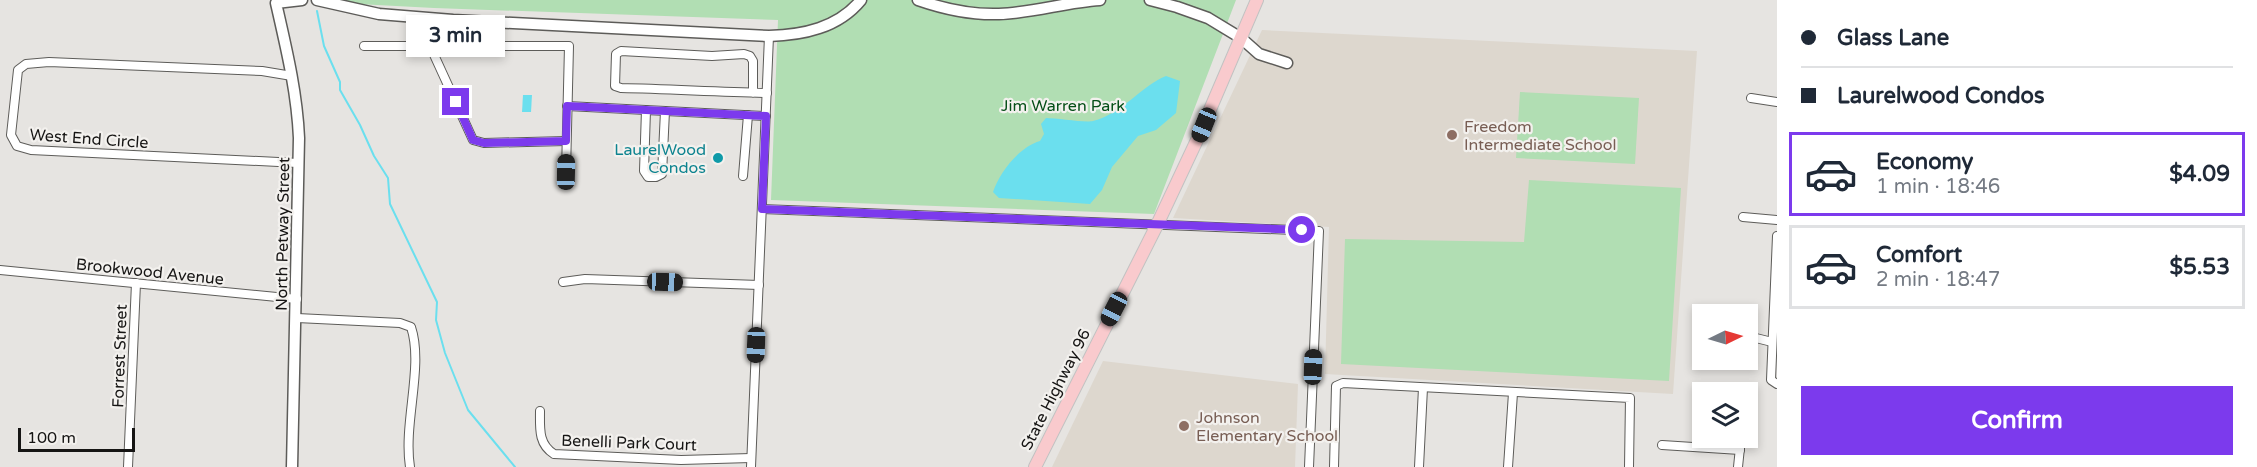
<!DOCTYPE html>
<meta charset="utf-8">
<style>
body{margin:0;font-family:"Varela Round",sans-serif;background:#f6f6f7;color:#1f2937;height:100vh;display:flex;flex-direction:column;font-size:22px;white-space:nowrap}
*{box-sizing:border-box;margin:0}
p{font-size:20px;color:#747a83}
.icon{flex:none;width:33px;height:33px;fill:none;stroke:currentColor;stroke-width:2;stroke-linecap:round;stroke-linejoin:round}
.map{position:relative;flex:1;overflow:hidden}
.drawer{display:flex;flex-direction:column;background:#fff;width:480px}
.drawer>*{flex:none}
.banner{display:grid;align-content:center;height:132px;padding:0 24px;background:#fff}
.needle{width:39px;rotate:85deg}
.fabs{position:absolute;left:1692px;top:304px;display:grid;gap:12px}
.fabs a{display:grid;place-items:center;width:66px;height:66px;border-radius:0px;background:#fff;box-shadow:0 3px 9px #0003;font-size:30px}
.scale{position:absolute;left:18px;bottom:15px;width:117px;box-sizing:border-box;padding-left:6px;border:3px solid #161514;border-top:0;font-size:16px;line-height:21px;white-space:nowrap;color:#161514;-webkit-text-stroke:4px #f3f1ee;paint-order:stroke}
.end{position:absolute;width:27px;height:27px;margin:-14px;border:8px solid #7c3aed;background:#fff;box-shadow:0 0 0 3px #fff}
.from{border-radius:50%}
.bubble{position:absolute;height:42px;border-radius:0px;background:#fff;box-shadow:0 3px 9px #0003;font-size:20px;font-weight:700;line-height:42px;text-align:center}
.car{position:absolute;width:18px;height:36px;margin:-18px -9px;border-radius:8px;box-shadow:0 0 4px 2px #0007;background:linear-gradient(#222 24%,#8ab4d8 0 40%,#222 0 76%,#8ab4d8 0 86%,#222 0)}
.banner b{display:flex;align-items:center;gap:21px;height:57px;font-size:22px}
.banner b+b{border-top:2px solid #e0e1e3}
.banner i{width:15px;height:15px;background:#1f2937}
ul{padding:0;list-style:none}
li{display:flex;align-items:center;gap:18px;height:84px;margin:0 12px 9px;padding:0 12px;border:3px solid #e0e1e3;border-radius:0px}
li div{flex:1}
li b{display:block;font-size:22px}
li em{font-style:normal;font-weight:700}
li.active{border-color:#7c3aed}
li>.icon{width:54px;height:54px;stroke-width:1.5}
.button{display:flex;gap:12px;margin-top:auto;padding:12px 24px}
.button a{flex:1;height:69px;border-radius:0px;background:#7c3aed;color:#fff;font-size:24px;font-weight:700;line-height:69px;text-align:center}
main{display:flex;flex:1;min-height:0}
.map>svg:first-child{display:block}
.built{fill:#ddd7ce}
.green{fill:#b1deb3}
.water{fill:#6bdfee}
.lines{fill:none;stroke-linecap:round;stroke-linejoin:round}
.stream{stroke:#6bdfee;stroke-width:2}
.minor-casing{stroke:#5d5c59;stroke-width:10}
.tertiary-casing{stroke:#5d5c59;stroke-width:13}
.primary-casing{stroke:#c2c2c2;stroke-width:14}
.minor{stroke:#fff;stroke-width:8}
.tertiary{stroke:#fff;stroke-width:10}
.primary{stroke:#f9cacd;stroke-width:12}
.route{stroke:#7c3aed;stroke-width:8}
.education-dot{fill:#8d6e63;stroke:#f3f1ee;stroke-width:2}
.culture-dot{fill:#0f9aa8;stroke:#f3f1ee;stroke-width:2}
.labels{text-anchor:middle;stroke-width:4.5;stroke-linejoin:round;paint-order:stroke}
.park-label{font-size:16px;fill:#044e17;stroke:#f3f1ee}
.education-label{font-size:16px;fill:#785e54;stroke:#f3f1ee;text-anchor:start}
.street-label{font-size:16px;fill:#161514;stroke:#f3f1ee}
.culture-label{font-size:16px;fill:#0d838f;stroke:#f3f1ee;text-anchor:end}
</style>
<main>
<div class="map">
<svg width="1777" height="467" viewBox="0 0 1777 467">
<rect width="100%" height="100%" fill="#e6e4e1"/>
<g class="built">
<path d="M1262,30L1697,51L1673,394L1325,374L1329,227L1173,218Z"/>
<path d="M1103,361L1298,384L1295,467H1052Z"/>
</g>
<g class="green">
<path d="M341,0H1236L1154,214L771,200L778,20L434,8L358,4Z"/>
<path d="M1520,92L1639,98L1635,164L1516,158Z"/>
<path d="M1529,180L1681,188L1669,381L1341,364L1345,239L1524,242Z"/>
</g>
<g class="water">
<path d="M1166,76L1180,81L1176,113L1156,130L1138,136L1112,167L1102,190L1090,204L999,198L993,192C1000,172 1019,147 1040,141L1044,134L1041,124L1046,118C1057,118 1085,123 1093,121C1122,114 1141,86 1166,76Z"/>
<path d="M523,95H532L531,112H522Z"/>
</g>
<g class="lines">
<path class="stream" d="M317,11L324,46L340,82V90L360,125L374,156L388,178L390,204L437,302L436,320L445,353L468,410L515,467"/>
<defs>
<g id="minor">
<path d="M364,46H569L566,172"/>
<path d="M430,46L473,140L484,143L566,141"/>
<path d="M292,76L262,71L49,62L26,64L18,70L11,135L17,146L31,150L298,163"/>
<path d="M753,93V61L750,56L744,54L712,56L621,51L616,54L615,86L621,88C669,89 718,92 767,93"/>
<path d="M1751,98L1777,102"/>
<path d="M567,106L766,116"/>
<path d="M646,110L644,171L648,177H656L662,174L665,111"/>
<path d="M743,176L748,115"/>
<path d="M762,209L1319,231L1309,467"/>
<path d="M1743,217L1777,220"/>
<path d="M1777,236L1771,380L1777,384"/>
<path d="M0,270L297,299"/>
<path d="M563,282L585,279L759,285"/>
<path d="M297,318L400,323L411,327C424,366 403,423 410,467"/>
<path d="M1748,336L1772,342"/>
<path d="M540,411C540,428 538,444 554,454L681,460L751,458"/>
<path d="M1662,445L1740,450"/>
<path d="M128,467L136,283"/>
<path d="M751,467L769,36"/>
<path d="M1334,467L1336,386L1343,383L1630,398L1629,467"/>
<path d="M1419,467L1423,388"/>
<path d="M1508,467L1513,393"/>
<path d="M1738,467L1741,438"/>
</g>
<g id="tertiary">
<path d="M317,0L379,14L453,20L769,36C803,35 838,28 861,0"/>
<path d="M918,0C944,9 971,15 999,14C1033,13 1066,2 1100,0"/>
<path d="M1150,0L1177,7L1208,18L1241,38L1259,54L1287,63"/>
<path d="M292,467L299,138C297,92 286,47 276,3L302,0"/>
</g>
<path id="primary" d="M1035,467L1157,225L1197,140L1257,0"/>
</defs>
<use href="#minor" class="minor-casing"/>
<use href="#tertiary" class="tertiary-casing"/>
<use href="#primary" class="primary-casing"/>
<use href="#minor" class="minor"/>
<use href="#tertiary" class="tertiary"/>
<use href="#primary" class="primary"/>
</g>
<g class="lines">
<path class="route" d="M456,102L473,140L484,143L566,141L567,106L766,116L762,209L1302,230"/>
</g>
<g class="education-dot">
<circle cx="1452" cy="135" r="6"/>
<circle cx="1184" cy="426" r="6"/>
</g>
<circle class="culture-dot" cx="718" cy="158" r="6"/>
<g class="labels">
<g class="park-label">
<text x="1063" y="111">Jim Warren Park</text>
</g>
<g class="education-label">
<text x="1464" y="132">Freedom<tspan x="1464" dy="18">Intermediate School</tspan></text>
<text x="1196" y="423">Johnson<tspan x="1196" dy="18">Elementary School</tspan></text>
</g>
<g class="street-label">
<text transform="translate(89 138) rotate(4)" y="6">West End Circle</text>
<text transform="translate(282 234) rotate(-89)" y="6">North Petway Street</text>
<text transform="translate(150 271) rotate(6)" y="6">Brookwood Avenue</text>
<text transform="translate(119 356) rotate(-88)" y="6">Forrest Street</text>
<text transform="translate(1055 389) rotate(-63)" y="6">State Highway 96</text>
<text transform="translate(629 442) rotate(2)" y="6">Benelli Park Court</text>
</g>
<g class="culture-label">
<text x="706" y="155">LaurelWood<tspan x="706" dy="18">Condos</tspan></text>
</g>
</g>
</svg>
<div class="fabs">
<a><svg class="needle" viewBox="-14 -14 28 28"><path d="M0-13l5 13h-10z" fill="#e53935"/><path d="M0 13l5-13h-10z" fill="#747a83"/></svg></a>
<a><svg class="icon" aria-label="layers" viewBox="0 0 24 24"><path d="M12 4l9 5-9 5-9-5zM3 14l9 5 9-5"/></svg></a>
</div>
<div class="scale">100 m</div>
<i class="end from" style="left:1302px;top:230px"></i>
<i class="end" style="left:456px;top:102px"></i>
<div class="bubble" style="left:406px;top:15px;width:99px">3 min</div>
<i class="car" style="left:1204px;top:125px;rotate:202deg"></i>
<i class="car" style="left:566px;top:172px;rotate:1deg"></i>
<i class="car" style="left:665px;top:282px;rotate:92deg"></i>
<i class="car" style="left:1114px;top:309px;rotate:207deg"></i>
<i class="car" style="left:756px;top:345px;rotate:182deg"></i>
<i class="car" style="left:1313px;top:367px;rotate:2deg"></i>
</div>
<section class="drawer">
<div class="banner">
<b><i class="from"></i>Glass Lane</b>
<b><i></i>Laurelwood Condos</b>
</div>
<ul>
<li class="active"><svg class="icon" aria-label="car" viewBox="0 0 24 24"><path d="M5 17H2v-5l4-1 3-4h7l3 4 3 1v5h-3M9 17h6M6 11h13"/><circle cx="7" cy="17" r="2"/><circle cx="17" cy="17" r="2"/></svg><div><b>Economy</b><p>1 min · 18:46</p></div><em>$4.09</em></li>
<li><svg class="icon" aria-label="car" viewBox="0 0 24 24"><path d="M5 17H2v-5l4-1 3-4h7l3 4 3 1v5h-3M9 17h6M6 11h13"/><circle cx="7" cy="17" r="2"/><circle cx="17" cy="17" r="2"/></svg><div><b>Comfort</b><p>2 min · 18:47</p></div><em>$5.53</em></li>
</ul>
<div class="button"><a>Confirm</a></div>
</section>
</main>
